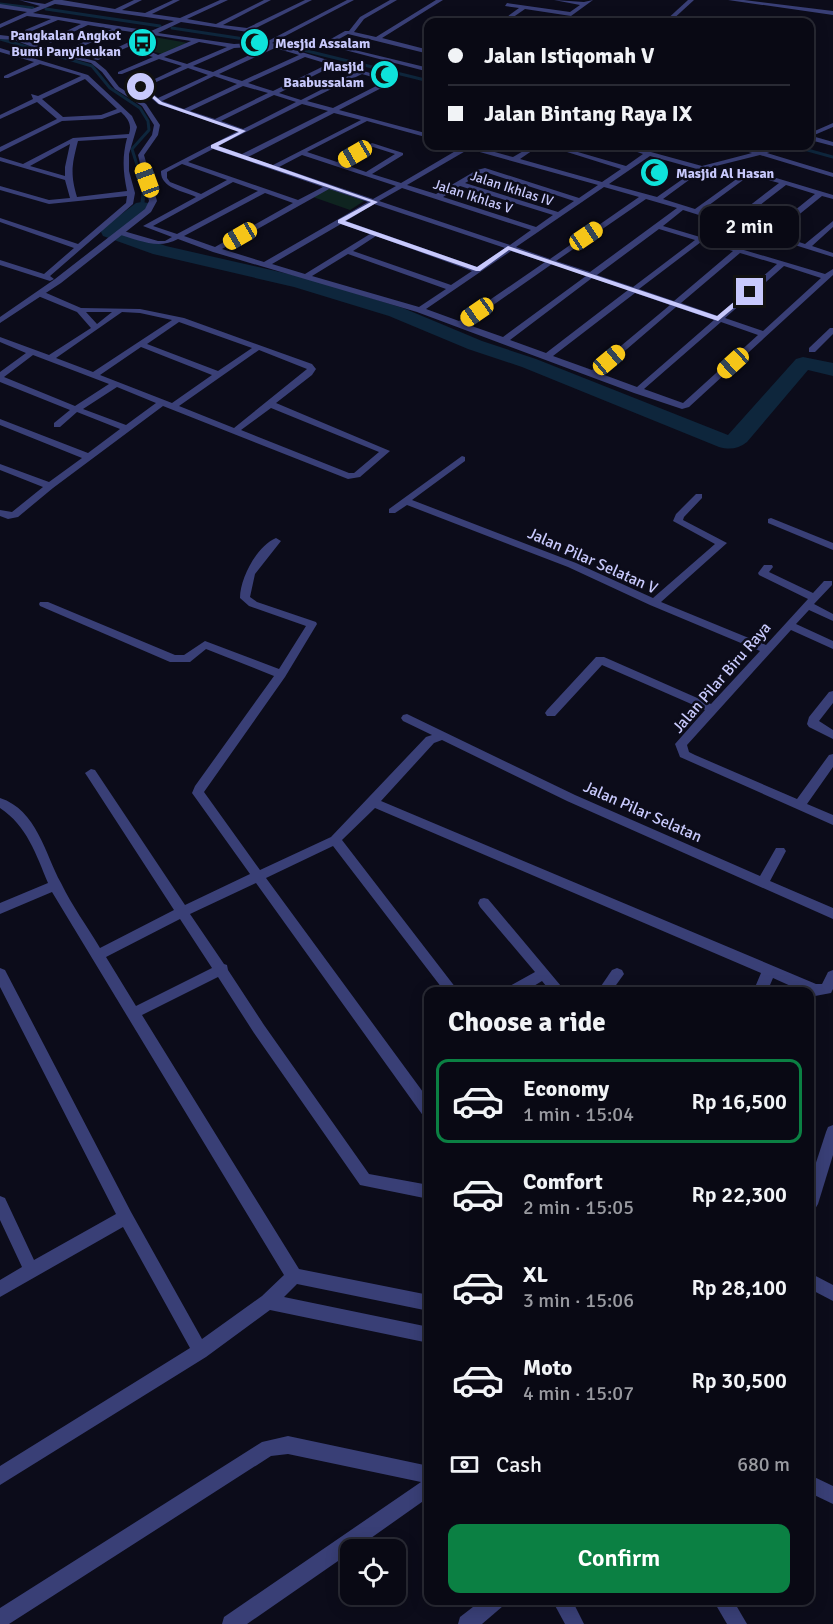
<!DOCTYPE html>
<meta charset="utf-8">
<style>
body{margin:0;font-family:Signika,sans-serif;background:#12121d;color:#f1f3f6;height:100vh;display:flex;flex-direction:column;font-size:22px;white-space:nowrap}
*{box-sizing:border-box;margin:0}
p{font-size:20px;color:#999aa0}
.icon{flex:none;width:33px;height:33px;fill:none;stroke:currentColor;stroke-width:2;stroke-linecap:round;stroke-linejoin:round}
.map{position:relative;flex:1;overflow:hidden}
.panel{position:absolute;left:424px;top:987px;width:390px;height:618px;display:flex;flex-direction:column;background:#090914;border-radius:12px;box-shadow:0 3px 15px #0003,0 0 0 2px #292a34}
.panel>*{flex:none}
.top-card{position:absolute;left:424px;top:18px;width:390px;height:132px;border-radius:12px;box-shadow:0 3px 15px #0003,0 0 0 2px #292a34;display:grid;align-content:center;height:132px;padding:0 24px;background:#090914}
.tools{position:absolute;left:340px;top:1539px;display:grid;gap:12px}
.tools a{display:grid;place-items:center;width:66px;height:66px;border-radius:12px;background:#090914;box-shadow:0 3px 15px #0003,0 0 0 2px #292a34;font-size:30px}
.end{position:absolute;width:27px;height:27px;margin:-14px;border:8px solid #c8c9fc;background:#111;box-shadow:0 0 0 3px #111}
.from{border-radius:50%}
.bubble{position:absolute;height:42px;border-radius:12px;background:#090914;box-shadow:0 3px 15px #0003,0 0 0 2px #292a34;font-size:20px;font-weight:600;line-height:42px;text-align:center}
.car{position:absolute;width:18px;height:36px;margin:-18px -9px;border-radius:8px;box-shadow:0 0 4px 2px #0007;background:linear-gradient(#f5c518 24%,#345 0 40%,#f5c518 0 76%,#345 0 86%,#f5c518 0)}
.top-card b{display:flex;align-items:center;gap:21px;height:57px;font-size:22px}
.top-card b+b{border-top:2px solid #292a34}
.top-card i{width:15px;height:15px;background:#f1f3f6}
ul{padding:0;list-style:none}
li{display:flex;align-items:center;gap:18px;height:84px;margin:0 12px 9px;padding:0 12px;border:3px solid transparent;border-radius:12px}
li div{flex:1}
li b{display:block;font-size:22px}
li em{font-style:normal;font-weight:600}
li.on{border-color:#0b8043}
li>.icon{width:54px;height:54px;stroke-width:1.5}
h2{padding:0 24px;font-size:27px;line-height:72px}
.pay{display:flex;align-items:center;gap:15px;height:66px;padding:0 24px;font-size:22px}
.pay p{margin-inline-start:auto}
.primary-button{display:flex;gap:12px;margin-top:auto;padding:12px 24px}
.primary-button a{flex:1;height:69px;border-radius:12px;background:#0b8043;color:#fff;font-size:24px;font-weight:600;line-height:69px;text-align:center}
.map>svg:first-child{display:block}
.green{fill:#0f2420}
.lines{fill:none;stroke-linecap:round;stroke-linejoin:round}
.stream-far1{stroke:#0e263c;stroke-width:3}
.stream{stroke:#0e263c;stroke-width:4}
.river{fill:#0e263c;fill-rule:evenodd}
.minor{fill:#393f76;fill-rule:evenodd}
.tertiary{fill:#393f76;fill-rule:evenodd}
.route{fill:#c8c9fc}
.labels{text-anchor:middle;stroke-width:5;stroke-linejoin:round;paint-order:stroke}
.far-poi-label{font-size:14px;font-weight:bold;fill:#c8c9fc;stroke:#0c0c1a;text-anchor:end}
.far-street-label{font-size:14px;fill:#c8c9fc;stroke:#0c0c1a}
.street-label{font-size:16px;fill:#c8c9fc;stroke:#0c0c1a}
</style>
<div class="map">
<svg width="833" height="1624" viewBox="0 0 833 1624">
<rect width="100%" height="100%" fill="#0c0c1a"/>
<g class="green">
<path d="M154,37L188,43L162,54L148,50L146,40Z"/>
<path d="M328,188L364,201L350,210L313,197Z"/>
</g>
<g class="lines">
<g class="stream-far1">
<path d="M0,4L33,8"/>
<path d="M46,9L160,26"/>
<path d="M172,28L251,40"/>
<path d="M0,39L92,66L110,88L140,108L148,121L149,130L132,149L145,190"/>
<path d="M275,43L429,81"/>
<path d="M793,146L833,157"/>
</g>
<path class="stream" d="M142,207L144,189"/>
<path class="river" d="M142,202L148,203L151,207L123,231L166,246L306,278L403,308L482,341L536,359L728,435L796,359L803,357L833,363V376L808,370L747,442C738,449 730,450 719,447L522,367L468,349L389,316L294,287L153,254L103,236L101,232L103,228L136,203Z"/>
<g class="minor">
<path d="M19,0L45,4L54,0H62L115,9L134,0H142L122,10L145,13L173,0H180L152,14L180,18L220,0H228L187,19L216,24L264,0H271L223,25L247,28L305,0H312L248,32L181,22L158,33L234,44L266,42L347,0H354L272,43L393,80V82L339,110L429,134V138L367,121L307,152L337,162L372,143L403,153V155L372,174L401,183L464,146H473L513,157L532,146H539L520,159L602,182L621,169L548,146H557L626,166L643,154L620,146H629L702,166L752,153L731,147L730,146C740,146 750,151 760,151C769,150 776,146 785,146L784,147L767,153L833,173V177L760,155L704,169L663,199L695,209L749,170L823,192L833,195V199L822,196L775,234L805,244L833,221V227L812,246L833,253V257L683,210L663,226L825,274L833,269V275L689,407L682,409L634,393L417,312L213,252L178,239C158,250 139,240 117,234L116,232L120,230L158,241H165L172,237L143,226L196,197C183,191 160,188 161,171L238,131L158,104L138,87L182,66L159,59L122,74H118V72L153,57L140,53L134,48L135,44L98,60L93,59L146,34L118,30L75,50H71V48L112,29L88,25L50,43L48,40L81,24L58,20L27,33L25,30L51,19L27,16L0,28V24L27,12L0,8V4L32,9L40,6ZM55,4L174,21L151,31L33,13ZM153,35L191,41L158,55L140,47L141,41ZM199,42L227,47L187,64L164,57ZM269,46L213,72L193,66L234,48ZM275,48L299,55L242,81L219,74ZM305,57L328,64L273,91L248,83ZM333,66L356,72L301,100L279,93ZM188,68L208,75L158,98L145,87ZM362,74L386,81L333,108L307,101ZM214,76L237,84L184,109L162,101ZM243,86L268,93L215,119L190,111ZM274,95L296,102L243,129L221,121ZM302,104L328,111L242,154L218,146ZM334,113L361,120L273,165L248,157ZM373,147L395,154L366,172L343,164ZM213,149L323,187L298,200L188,162ZM469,149L598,185L579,198L485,168L477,170L436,194L407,185ZM302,155L396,186L373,199L279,167ZM650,156L697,169L657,197L609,184ZM182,164L227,180L201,194L170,182L167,178V172ZM485,172L574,201L558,212L465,183ZM750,175L779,183L731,220L701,211ZM233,182L258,191L177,234L153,226ZM786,185L815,194L768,232L737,223ZM460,186L553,215L536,227L443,197ZM604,187L639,197L550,259L516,247ZM402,188L531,230L510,245L379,201ZM329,189L368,202L264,262L222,249ZM265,193L293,203L215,247L184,236ZM646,199L677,208L590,272L556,261ZM374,204L505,248L477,267L346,221ZM341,224L370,234L305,274L272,264ZM659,229L695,240L633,287L597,275ZM376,236L472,271L451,285L353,251ZM701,242L733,251L674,301L639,289ZM511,251L545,262L459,321L426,309ZM740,253L777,264L718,316L681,303ZM348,254L446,289L419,307L312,276ZM552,264L586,276L503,337L466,324ZM784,266L821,278L763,331L725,318ZM592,278L628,290L546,353L510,340ZM635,293L670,305L592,370L553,356ZM676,307L714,320L637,387L599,373ZM721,322L758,335L683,403L644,389Z"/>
<path d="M390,0H397L364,19L354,32L376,37L436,0H443L382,38L429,50V54L348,34L330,44L429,68V72L322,44L345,31H349L360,17Z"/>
<path d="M554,0L584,2L593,0L571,16L525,9L506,22H500L519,8L505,6L507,3L570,12L580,5Z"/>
<path d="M688,0H694L670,22H664Z"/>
<path d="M728,0H744L833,11V15Z"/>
<path d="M0,48L88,75L132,116L137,127L129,154V171L135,193L133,204L50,276L54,279L50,281L0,265V260L44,274L74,248L0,222V218L78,244L126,203L127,196L49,204L0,190V186L49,200L70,198L65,180L0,161V157L23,164L73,138L129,134C132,124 128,119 121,112L102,119L62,121L0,152V147L57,119L37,102L0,119V115L33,99L31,94L38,96L81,76L40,64L8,78H4V76L34,62L0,52ZM85,79L117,109L101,115L63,117L42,99ZM127,138C122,157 123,172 127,191L77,197C70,174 72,164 78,141ZM70,144L65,167V176L30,166Z"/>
<path d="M833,123V127L812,136L833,142V146L810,140V133Z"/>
<path d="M38,292H44L81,308L140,309L184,318L312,364L316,369L312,375L276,403L390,451L360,477L348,479L163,406L53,488L18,517L8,519L0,516V510L12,512L43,487L0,470V464L49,482L82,458L0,425V419L88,453L120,429L77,412L60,427H54V423L70,410L0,382V372L26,353L0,342V337L49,355L91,328L77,312L38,296ZM86,312H112L97,324ZM122,312L140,313L172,320L93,372L56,358ZM179,322L252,348L218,371L147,344ZM141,347L212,375L172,403L100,375ZM259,350L307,369L234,428L179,406ZM33,355L109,384L75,406L4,377ZM117,387L156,403L126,425L83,409ZM271,408L379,452L354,473H349L241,430Z"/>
<path d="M830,328H833V334L815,352H809V348Z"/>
<path d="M462,456L465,457V461L412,500L576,563L653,598L715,544L673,521L676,514L696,494H702V498L684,517L683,520L727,543L661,602L766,645L808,599L759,575L758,573L764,565H772L773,567L769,572L813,593L824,581H832V585L814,604L833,614V621L809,610L796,624L833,641V649L791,630L687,745L689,752L695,755L797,799L829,755L833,754V767L807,804L833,815V825L680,757L675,744L705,710L602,665L555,716H547L545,713L547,710L596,657H604L711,704L760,651L650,605L568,567L407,505L395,513H389V509Z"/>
<path d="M771,518L833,543V550L768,523V519Z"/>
<path d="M276,538L281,541L255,574L250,597L257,602L316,622L317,624L285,677L204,792L260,870L331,837L426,737L432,735L403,721L401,718L403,715L407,714L575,795L760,876L776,848H784L786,851L770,881L833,908V919L567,801L442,740L434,743L381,801L816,984H822L828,972L833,970V989L831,993L815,996L810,994V992H804L773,978L767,992H753L761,973L375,808L342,840L459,992H445L333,846L266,878L423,1092L429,1090V1119L424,1117L256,883L190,914L224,964L227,965L228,970L264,1025L369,1174L429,1185V1199L360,1185L254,1033L218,977L142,1015L299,1269L429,1295V1311L297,1284L284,1297L429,1327V1343L270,1310L206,1357L0,1485V1466L190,1348L123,1227L0,1297V1280L22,1267L0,1220V1196L5,1198L34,1260L116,1214L0,987V968L5,970L131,1212L202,1339L262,1296L284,1275L52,892L0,914V903L48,883C36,854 27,826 0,808V798C37,810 45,854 61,883C72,906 87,926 100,948L174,910L87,776L85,773L91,769L95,770L185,905L250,874L192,793L195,786L274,676L206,649L190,662H170L40,606L39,604L40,602H48L175,655H184L205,641L279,669L306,626L249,606L240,598C240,578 257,546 276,538ZM180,919L212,968L136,1006L106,957Z"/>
<path d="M833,691V703L819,721L833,730V739L809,727L807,724L809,717L829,692Z"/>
<path d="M484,898L488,899L566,992H551L542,981L524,992H505L506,988L535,972L480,907L478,903L480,899Z"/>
<path d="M617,968L622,970L624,974L611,992H597L612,970Z"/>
<path d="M833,1125V1155L818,1204L815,1209L810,1211V1181L826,1132L828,1127Z"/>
<path d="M810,1273L833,1285V1301L810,1289Z"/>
<path d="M288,1436L429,1466V1497L354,1550H351V1552L247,1624H222L224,1617L421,1482L288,1454L271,1456L9,1624H0V1608L262,1442Z"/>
<path d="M810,1475L833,1486V1504L810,1493Z"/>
<path d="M482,1600H506L503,1606L482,1624H458L460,1617Z"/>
<path d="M552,1600H572L584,1624H565Z"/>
<path d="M713,1600H733L747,1624H727Z"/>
</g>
<path class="tertiary" d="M0,35L17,37L47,49L95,61L106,70L119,87L146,104L160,125L158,135L144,155L157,201L151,212L61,283L0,323V317L55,279L145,209L149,201L138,155L152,135L154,125L142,106L115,89L102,72L91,63L43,51L14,40L0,39Z"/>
</g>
<path class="route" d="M139,86H142L162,102L246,131L218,146L378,202L345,221L477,267L508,246L717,316L748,290L753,292L718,321L509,250L480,271H476L338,223V220L371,202L211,148V145L239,132L159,104Z"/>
<defs>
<symbol id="bus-disc" viewBox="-11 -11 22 22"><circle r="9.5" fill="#0ee2db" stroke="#0c0c1a"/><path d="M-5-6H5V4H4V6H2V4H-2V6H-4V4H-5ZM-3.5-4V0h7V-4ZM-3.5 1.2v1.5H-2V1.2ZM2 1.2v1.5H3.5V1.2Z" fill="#111"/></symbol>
<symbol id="mosque-disc" viewBox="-11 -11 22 22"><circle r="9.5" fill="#0ee2db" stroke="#0c0c1a"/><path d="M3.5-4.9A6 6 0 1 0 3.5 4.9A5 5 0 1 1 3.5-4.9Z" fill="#111"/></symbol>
</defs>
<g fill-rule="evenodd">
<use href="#bus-disc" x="126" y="26" width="33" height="33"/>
<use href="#mosque-disc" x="238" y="26" width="33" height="33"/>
<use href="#mosque-disc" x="368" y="58" width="33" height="33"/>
<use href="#mosque-disc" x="638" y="156" width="33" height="33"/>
</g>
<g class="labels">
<g class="far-poi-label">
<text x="121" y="40">Pangkalan Angkot<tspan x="121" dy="16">Bumi Panyileukan</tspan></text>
<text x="275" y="48" text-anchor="start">Mesjid Assalam</text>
<text x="364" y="71">Masjid<tspan x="364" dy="16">Baabussalam</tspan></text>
<text x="676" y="178" text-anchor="start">Masjid Al Hasan</text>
</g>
<g class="far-street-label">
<text transform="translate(512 188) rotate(18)" y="5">Jalan Ikhlas IV</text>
<text transform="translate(473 196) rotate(18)" y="5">Jalan Ikhlas V</text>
</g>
<g class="street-label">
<text transform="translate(593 560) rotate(24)" y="6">Jalan Pilar Selatan V</text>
<text transform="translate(721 677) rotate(-49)" y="6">Jalan Pilar Biru Raya</text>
<text transform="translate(643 811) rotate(24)" y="6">Jalan Pilar Selatan</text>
</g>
</g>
</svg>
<div class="tools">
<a><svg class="icon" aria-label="locate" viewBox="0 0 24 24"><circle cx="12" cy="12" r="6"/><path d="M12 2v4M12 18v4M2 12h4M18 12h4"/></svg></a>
</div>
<i class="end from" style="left:141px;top:87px"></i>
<i class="end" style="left:750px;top:292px"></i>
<div class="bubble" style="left:700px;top:206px;width:99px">2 min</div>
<i class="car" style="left:355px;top:154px;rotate:240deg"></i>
<i class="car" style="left:147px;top:180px;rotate:340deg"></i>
<i class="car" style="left:240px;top:236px;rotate:240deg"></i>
<i class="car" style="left:586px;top:236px;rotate:56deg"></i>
<i class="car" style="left:477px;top:312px;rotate:235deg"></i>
<i class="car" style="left:609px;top:360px;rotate:50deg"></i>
<i class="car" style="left:733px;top:363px;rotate:228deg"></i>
<div class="top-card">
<b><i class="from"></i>Jalan Istiqomah V</b>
<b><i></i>Jalan Bintang Raya IX</b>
</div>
<section class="panel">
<h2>Choose a ride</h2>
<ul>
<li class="on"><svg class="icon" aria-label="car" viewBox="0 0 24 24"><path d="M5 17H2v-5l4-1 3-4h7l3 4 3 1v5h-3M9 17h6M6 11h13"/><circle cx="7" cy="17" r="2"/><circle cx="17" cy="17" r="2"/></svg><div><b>Economy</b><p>1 min · 15:04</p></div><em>Rp 16,500</em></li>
<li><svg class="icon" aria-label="car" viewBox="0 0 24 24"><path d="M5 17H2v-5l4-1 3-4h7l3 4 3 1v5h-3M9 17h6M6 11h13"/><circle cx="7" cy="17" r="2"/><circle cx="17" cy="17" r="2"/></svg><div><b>Comfort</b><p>2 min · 15:05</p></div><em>Rp 22,300</em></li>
<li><svg class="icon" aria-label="car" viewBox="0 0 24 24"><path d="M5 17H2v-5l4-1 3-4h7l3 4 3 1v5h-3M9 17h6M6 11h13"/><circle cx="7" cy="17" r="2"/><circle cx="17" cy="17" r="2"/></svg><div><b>XL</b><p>3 min · 15:06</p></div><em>Rp 28,100</em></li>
<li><svg class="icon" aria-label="car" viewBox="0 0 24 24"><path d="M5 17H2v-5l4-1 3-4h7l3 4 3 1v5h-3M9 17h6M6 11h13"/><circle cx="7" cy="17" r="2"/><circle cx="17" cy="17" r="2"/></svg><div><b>Moto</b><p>4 min · 15:07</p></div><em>Rp 30,500</em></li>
</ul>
<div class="pay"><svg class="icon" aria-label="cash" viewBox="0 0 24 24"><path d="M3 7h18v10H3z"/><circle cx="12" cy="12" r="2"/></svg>Cash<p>680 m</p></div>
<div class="primary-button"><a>Confirm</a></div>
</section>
</div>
